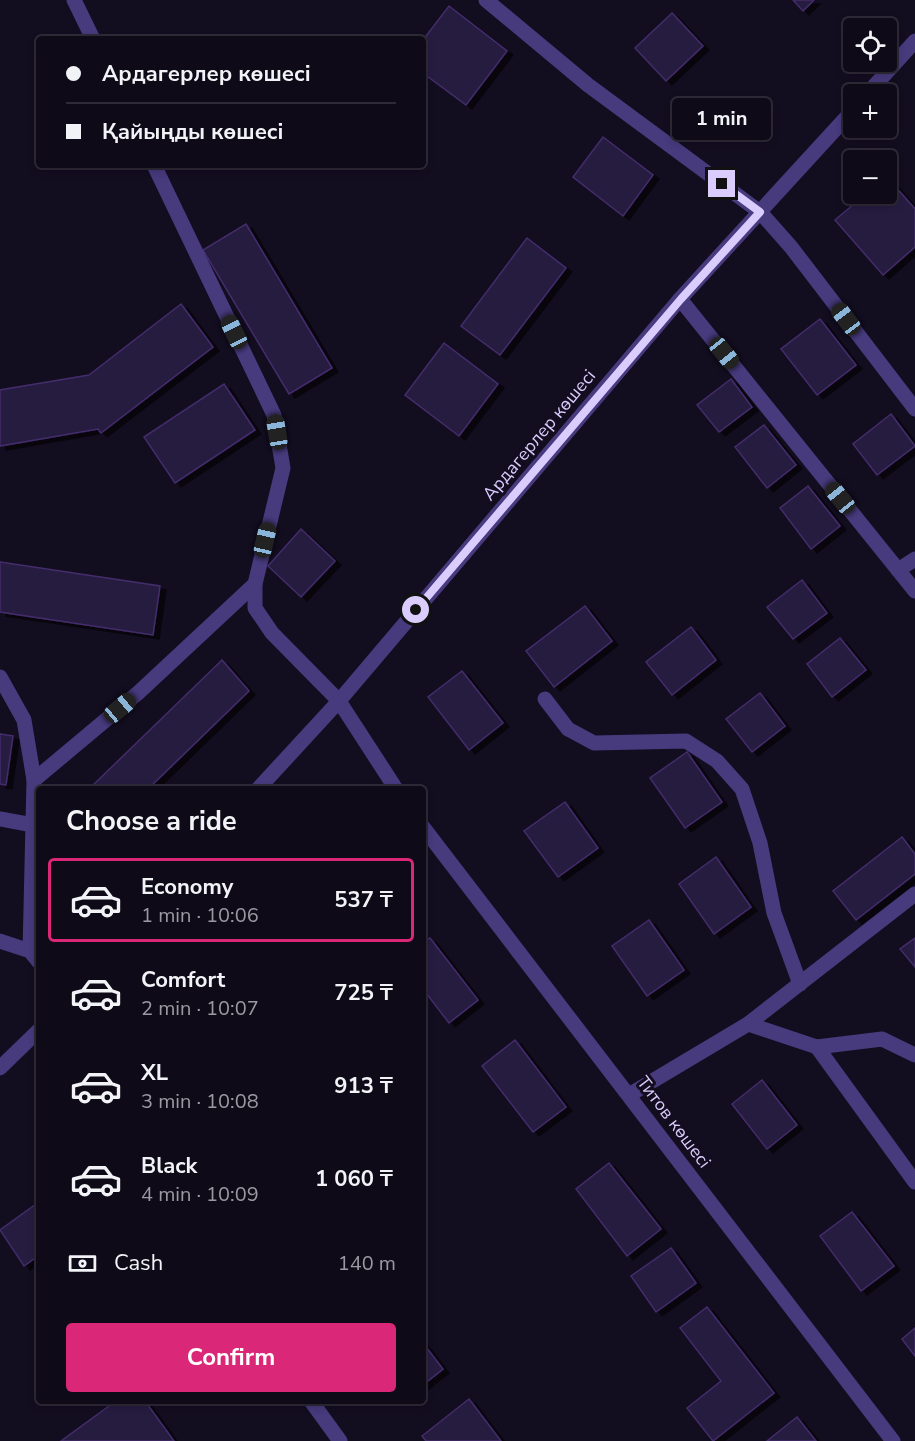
<!DOCTYPE html>
<meta charset="utf-8">
<style>
body{margin:0;font-family:"Nunito Sans",sans-serif;background:#171321;color:#f1f3f6;height:100vh;display:flex;flex-direction:column;font-size:22px;white-space:nowrap}
*{box-sizing:border-box;margin:0}
p{font-size:20px;color:#9b9aa2}
.icon{flex:none;width:33px;height:33px;fill:none;stroke:currentColor;stroke-width:2;stroke-linecap:round;stroke-linejoin:round}
.map{position:relative;flex:1;overflow:hidden}
.side{position:absolute;left:36px;top:786px;width:390px;height:618px;display:flex;flex-direction:column;background:#0e0a18;border-radius:6px;box-shadow:0 3px 9px #0003,0 0 0 2px #2e2b37}
.side>*{flex:none}
.guide{position:absolute;left:36px;top:36px;width:390px;height:132px;border-radius:6px;box-shadow:0 3px 9px #0003,0 0 0 2px #2e2b37;display:grid;align-content:center;height:132px;padding:0 30px;background:#0e0a18}
.buttons{position:absolute;left:843px;top:18px;display:grid;gap:12px}
.buttons a{display:grid;place-items:center;width:54px;height:54px;border-radius:6px;background:#0e0a18;box-shadow:0 3px 9px #0003,0 0 0 2px #2e2b37;font-size:30px}
.end{position:absolute;width:27px;height:27px;margin:-14px;border:8px solid #dacdfe;background:#111;box-shadow:0 0 0 3px #111}
.from{border-radius:50%}
.bubble{position:absolute;height:42px;border-radius:6px;background:#0e0a18;box-shadow:0 3px 9px #0003,0 0 0 2px #2e2b37;font-size:20px;font-weight:700;line-height:42px;text-align:center}
.car{position:absolute;width:18px;height:36px;margin:-18px -9px;border-radius:8px;box-shadow:0 0 4px 2px #0007;background:linear-gradient(#222 24%,#8ab4d8 0 40%,#222 0 76%,#8ab4d8 0 86%,#222 0)}
.guide b{display:flex;align-items:center;gap:21px;height:57px;font-size:22px}
.guide b+b{border-top:2px solid #2e2b37}
.guide i{width:15px;height:15px;background:#f1f3f6}
ul{padding:0;list-style:none}
li{display:flex;align-items:center;gap:18px;height:84px;margin:0 12px 9px;padding:0 18px;border:3px solid transparent;border-radius:6px}
li div{flex:1}
li b{display:block;font-size:22px}
li em{font-style:normal;font-weight:700}
li.active{border-color:#db2777}
li>.icon{width:54px;height:54px;stroke-width:1.5}
h2{padding:0 30px;font-size:27px;line-height:72px}
.pay{display:flex;align-items:center;gap:15px;height:66px;padding:0 30px;font-size:22px}
.pay p{margin-inline-start:auto}
.action{display:flex;gap:12px;margin-top:auto;padding:12px 30px}
.action a{flex:1;height:69px;border-radius:6px;background:#db2777;color:#fff;font-size:24px;font-weight:700;line-height:69px;text-align:center}
.map>svg:first-child{display:block}
.building{fill:#271a40;stroke:#432d6b;stroke-width:1.5;filter:url(#shadow)}
.lines{fill:none;stroke-linecap:round;stroke-linejoin:round}
.lane{stroke:#473a7d;stroke-width:15}
.street{stroke:#473a7d;stroke-width:15}
.route{stroke:#dacdfe;stroke-width:8}
.labels{text-anchor:middle;stroke-width:6;stroke-linejoin:round;paint-order:stroke}
.street-label{font-size:18px;fill:#dacdfe;stroke:#130d20}
</style>
<div class="map">
<svg width="915" height="1441" viewBox="0 0 915 1441">
<defs>
<filter id="shadow"><feDropShadow dx="6" dy="4" stdDeviation="0" flood-color="#0009"/></filter>
</defs>
<rect width="100%" height="100%" fill="#130d20"/>
<g class="building">
<path d="M793,0H814L803,11Z"/>
<path d="M449,6L507,51L466,105L423,73V40Z"/>
<path d="M672,13L703,46L666,81L635,48Z"/>
<path d="M603,137L653,175L623,216L573,177Z"/>
<path d="M886,176L915,209V247L883,275L835,220L866,194H886Z"/>
<path d="M246,224L332,368L289,394L203,250Z"/>
<path d="M527,238L566,268L500,355L461,326Z"/>
<path d="M181,304L213,347L101,433L98,429L0,446V390L89,375Z"/>
<path d="M820,319L856,365L817,395L781,349Z"/>
<path d="M444,343L498,384L459,436L405,395Z"/>
<path d="M731,379L752,407L719,432L697,405Z"/>
<path d="M224,384L255,430L175,483L144,437Z"/>
<path d="M891,414L915,446L877,475L853,444Z"/>
<path d="M764,425L796,465L767,488L735,447Z"/>
<path d="M808,486L840,526L811,549L780,508Z"/>
<path d="M301,529L335,561L301,597L268,566Z"/>
<path d="M0,562L160,586L153,635L0,612Z"/>
<path d="M802,580L827,613L793,639L767,607Z"/>
<path d="M585,606L612,641L554,687L526,651Z"/>
<path d="M691,627L716,660L672,695L646,662Z"/>
<path d="M840,638L866,670L832,697L807,664Z"/>
<path d="M222,660L249,691L148,789H89Z"/>
<path d="M462,671L503,723L469,750L428,697Z"/>
<path d="M760,693L785,726L752,752L726,719Z"/>
<path d="M0,734L13,736L6,785L0,784Z"/>
<path d="M687,752L722,802L685,828L650,778Z"/>
<path d="M565,802L598,848L558,877L524,831Z"/>
<path d="M902,837L915,854V874L856,920L833,891Z"/>
<path d="M716,857L751,907L714,934L679,884Z"/>
<path d="M649,920L684,970L647,996L612,946Z"/>
<path d="M430,938L478,1000L449,1023L423,989V943Z"/>
<path d="M915,938V967L900,949Z"/>
<path d="M515,1040L566,1107L533,1132L482,1066Z"/>
<path d="M762,1080L797,1125L767,1149L732,1104Z"/>
<path d="M609,1163L661,1229L627,1256L576,1189Z"/>
<path d="M39,1202V1255L24,1266L0,1230Z"/>
<path d="M852,1212L894,1266L861,1291L820,1236Z"/>
<path d="M671,1248L696,1283L656,1312L631,1276Z"/>
<path d="M707,1307L774,1393L713,1441L687,1408L721,1381L680,1328Z"/>
<path d="M915,1328V1356L902,1339Z"/>
<path d="M423,1343L443,1369L423,1385Z"/>
<path d="M469,1399L501,1441H426L422,1436Z"/>
<path d="M116,1401H145L174,1441H61Z"/>
<path d="M797,1417L816,1441H767Z"/>
</g>
<g class="lines">
<g class="lane">
<path d="M74,0L93,39"/>
<path d="M154,165L274,415L283,468L255,584V608L272,633L339,701"/>
<path d="M0,677L24,720L34,780L30,951"/>
<path d="M545,699L568,729L594,743L686,741L717,761L742,789L760,843L774,913L800,984"/>
<path d="M34,780L138,693L255,584"/>
<path d="M0,819L33,825"/>
<path d="M0,941L30,951L39,962"/>
<path d="M748,1024L817,1047L882,1039L915,1055"/>
<path d="M817,1047L915,1182"/>
</g>
<g class="street">
<path d="M486,0L588,85L760,212L791,247L915,409"/>
<path d="M867,94L915,41"/>
<path d="M680,299L915,591"/>
<path d="M898,570L915,559"/>
<path d="M339,701L396,789"/>
<path d="M258,789L339,701L680,299L854,109"/>
<path d="M423,827L893,1441"/>
<path d="M0,1068L39,1030"/>
<path d="M629,1095L748,1024L915,894"/>
<path d="M311,1401L340,1441"/>
</g>
</g>
<g class="lines">
<path class="route" d="M416,610L681,299L760,212L722,184"/>
</g>
<g class="labels">
<g class="street-label">
<text transform="translate(539 435) rotate(-50)" y="6">Ардагерлер көшесі</text>
<text transform="translate(674 1122) rotate(53)" y="6">Титов көшесі</text>
</g>
</g>
</svg>
<div class="buttons">
<a><svg class="icon" aria-label="locate" viewBox="0 0 24 24"><circle cx="12" cy="12" r="6"/><path d="M12 2v4M12 18v4M2 12h4M18 12h4"/></svg></a>
<a>+</a>
<a>−</a>
</div>
<i class="end from" style="left:416px;top:610px"></i>
<i class="end" style="left:722px;top:184px"></i>
<div class="bubble" style="left:672px;top:98px;width:99px">1 min</div>
<i class="car" style="left:846px;top:319px;rotate:323deg"></i>
<i class="car" style="left:234px;top:332px;rotate:334deg"></i>
<i class="car" style="left:724px;top:353px;rotate:141deg"></i>
<i class="car" style="left:277px;top:432px;rotate:351deg"></i>
<i class="car" style="left:840px;top:498px;rotate:321deg"></i>
<i class="car" style="left:265px;top:540px;rotate:13deg"></i>
<i class="car" style="left:120px;top:708px;rotate:50deg"></i>
<div class="guide">
<b><i class="from"></i>Ардагерлер көшесі</b>
<b><i></i>Қайыңды көшесі</b>
</div>
<section class="side">
<h2>Choose a ride</h2>
<ul>
<li class="active"><svg class="icon" aria-label="car" viewBox="0 0 24 24"><path d="M5 17H2v-5l4-1 3-4h7l3 4 3 1v5h-3M9 17h6M6 11h13"/><circle cx="7" cy="17" r="2"/><circle cx="17" cy="17" r="2"/></svg><div><b>Economy</b><p>1 min · 10:06</p></div><em>537 ₸</em></li>
<li><svg class="icon" aria-label="car" viewBox="0 0 24 24"><path d="M5 17H2v-5l4-1 3-4h7l3 4 3 1v5h-3M9 17h6M6 11h13"/><circle cx="7" cy="17" r="2"/><circle cx="17" cy="17" r="2"/></svg><div><b>Comfort</b><p>2 min · 10:07</p></div><em>725 ₸</em></li>
<li><svg class="icon" aria-label="car" viewBox="0 0 24 24"><path d="M5 17H2v-5l4-1 3-4h7l3 4 3 1v5h-3M9 17h6M6 11h13"/><circle cx="7" cy="17" r="2"/><circle cx="17" cy="17" r="2"/></svg><div><b>XL</b><p>3 min · 10:08</p></div><em>913 ₸</em></li>
<li><svg class="icon" aria-label="car" viewBox="0 0 24 24"><path d="M5 17H2v-5l4-1 3-4h7l3 4 3 1v5h-3M9 17h6M6 11h13"/><circle cx="7" cy="17" r="2"/><circle cx="17" cy="17" r="2"/></svg><div><b>Black</b><p>4 min · 10:09</p></div><em>1 060 ₸</em></li>
</ul>
<div class="pay"><svg class="icon" aria-label="cash" viewBox="0 0 24 24"><path d="M3 7h18v10H3z"/><circle cx="12" cy="12" r="2"/></svg>Cash<p>140 m</p></div>
<div class="action"><a>Confirm</a></div>
</section>
</div>
